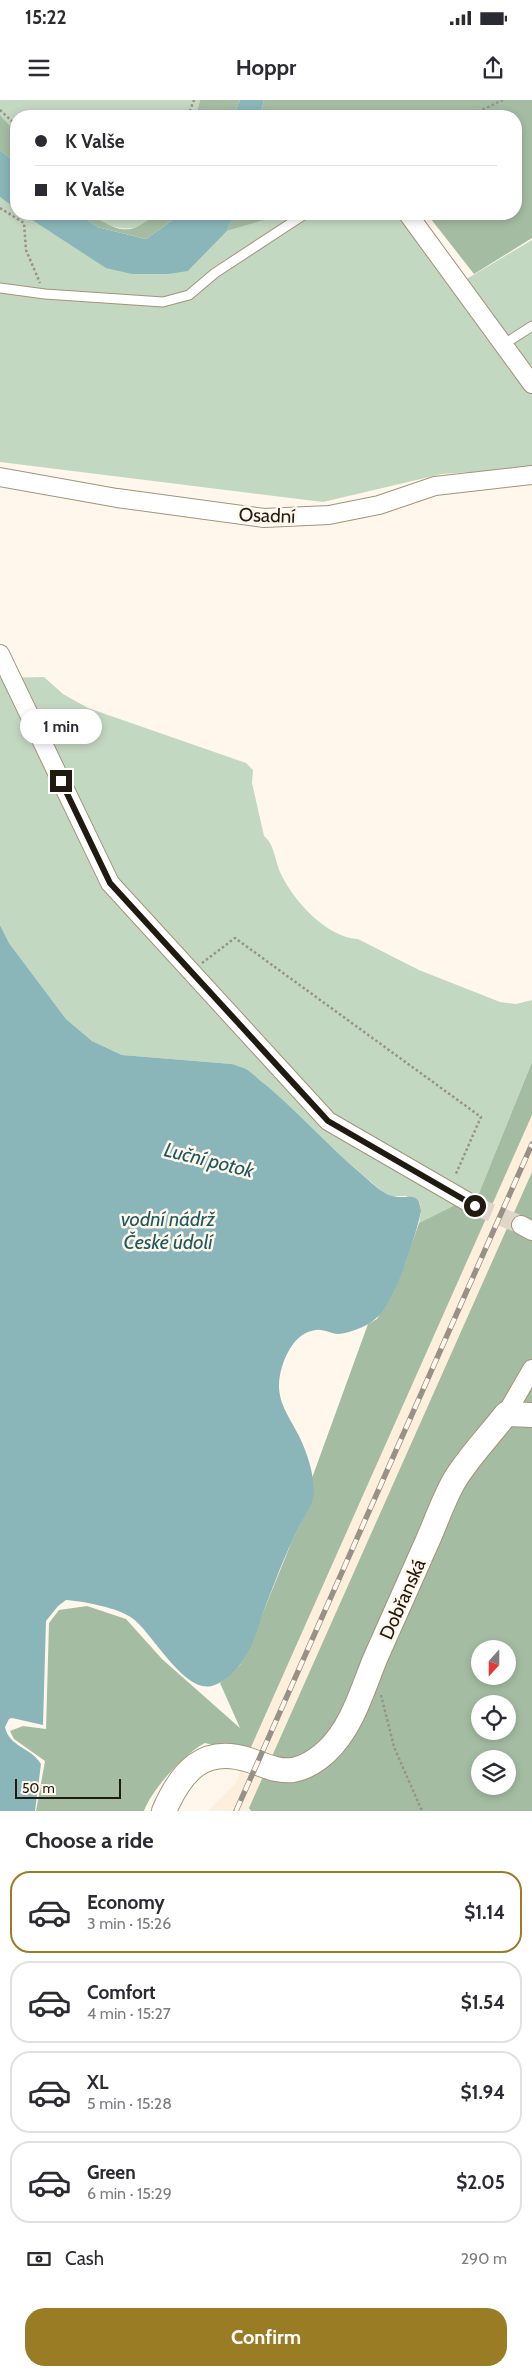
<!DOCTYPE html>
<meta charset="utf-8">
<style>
body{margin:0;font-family:Cabin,sans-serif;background:#f7f7f7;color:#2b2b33;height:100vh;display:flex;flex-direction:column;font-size:19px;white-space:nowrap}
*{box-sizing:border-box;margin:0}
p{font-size:16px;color:#7c7c81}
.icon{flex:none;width:28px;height:28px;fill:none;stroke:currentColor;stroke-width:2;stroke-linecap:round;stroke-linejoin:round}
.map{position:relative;height:1711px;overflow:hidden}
.sheet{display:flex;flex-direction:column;background:#fff;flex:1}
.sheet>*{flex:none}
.hud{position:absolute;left:10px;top:10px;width:512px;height:110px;border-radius:20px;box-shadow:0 2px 8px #0003;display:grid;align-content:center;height:110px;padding:0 25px;background:#fff}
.needle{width:32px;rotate:201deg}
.tools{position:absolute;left:471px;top:1540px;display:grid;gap:10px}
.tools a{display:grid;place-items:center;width:45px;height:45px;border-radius:50%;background:#fff;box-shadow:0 2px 8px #0003;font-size:25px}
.scale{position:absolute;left:15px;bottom:12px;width:106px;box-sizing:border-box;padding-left:5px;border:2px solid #211a11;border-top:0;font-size:14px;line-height:18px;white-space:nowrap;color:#211a11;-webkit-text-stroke:4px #fff7ec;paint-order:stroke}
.end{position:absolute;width:22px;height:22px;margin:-11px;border:6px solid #211a11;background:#fff;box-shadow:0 0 0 2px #fff}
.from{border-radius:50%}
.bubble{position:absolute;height:35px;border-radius:18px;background:#fff;box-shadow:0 2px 8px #0003;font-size:16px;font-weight:700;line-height:35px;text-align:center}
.hud b{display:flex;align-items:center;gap:18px;height:48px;font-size:19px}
.hud b+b{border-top:1px solid #e1e1e2}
.hud i{width:12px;height:12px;background:#2b2b33}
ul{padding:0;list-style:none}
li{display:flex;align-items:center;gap:15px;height:82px;margin:0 10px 8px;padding:0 15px;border:2px solid #e1e1e2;border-radius:20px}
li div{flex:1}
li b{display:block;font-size:19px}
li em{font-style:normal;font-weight:700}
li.active{border-color:#9a7c25}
li>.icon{width:45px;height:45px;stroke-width:1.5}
h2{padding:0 25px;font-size:22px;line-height:60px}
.pay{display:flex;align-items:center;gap:12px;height:55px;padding:0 25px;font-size:19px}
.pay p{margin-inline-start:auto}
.action{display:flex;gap:10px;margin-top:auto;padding:10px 25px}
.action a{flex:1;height:58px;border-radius:20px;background:#9a7c25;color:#fff;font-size:20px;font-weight:700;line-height:58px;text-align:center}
.status{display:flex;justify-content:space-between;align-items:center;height:35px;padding:0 25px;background:#fff;direction:ltr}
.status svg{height:14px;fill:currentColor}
header{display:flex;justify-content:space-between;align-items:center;height:65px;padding:0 25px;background:#fff;font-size:22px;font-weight:700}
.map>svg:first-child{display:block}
.built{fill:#fdefdb}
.green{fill:#c3d8c1}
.forest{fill:#a4bda2;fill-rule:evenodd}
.water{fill:#8ab6b9}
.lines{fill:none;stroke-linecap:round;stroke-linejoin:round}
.street-tunnel{stroke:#ded6cb;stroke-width:18;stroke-dasharray:18 9;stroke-linecap:butt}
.lane-casing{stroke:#a49379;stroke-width:11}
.street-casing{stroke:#a49379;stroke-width:20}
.secondary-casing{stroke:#a49379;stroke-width:26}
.path{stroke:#999287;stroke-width:2.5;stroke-dasharray:2.5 2.5;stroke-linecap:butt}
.lane{stroke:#fff;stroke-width:9}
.street{stroke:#fff;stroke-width:18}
.secondary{stroke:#fff;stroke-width:24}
.rail-casing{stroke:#989187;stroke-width:5.5}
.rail{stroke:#fff7ec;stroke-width:4;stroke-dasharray:11;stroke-linecap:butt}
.route{stroke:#211a11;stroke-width:6}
.labels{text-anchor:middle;stroke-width:5;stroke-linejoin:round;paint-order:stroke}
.street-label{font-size:19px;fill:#211a11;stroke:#fff7ec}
.water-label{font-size:20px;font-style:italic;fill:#1d5a5e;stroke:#fff7ec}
</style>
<div class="status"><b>15:22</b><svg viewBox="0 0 49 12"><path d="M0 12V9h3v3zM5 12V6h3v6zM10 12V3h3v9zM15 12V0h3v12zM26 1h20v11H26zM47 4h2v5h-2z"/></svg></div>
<header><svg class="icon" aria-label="menu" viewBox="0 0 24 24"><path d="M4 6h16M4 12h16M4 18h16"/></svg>Hoppr<svg class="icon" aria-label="share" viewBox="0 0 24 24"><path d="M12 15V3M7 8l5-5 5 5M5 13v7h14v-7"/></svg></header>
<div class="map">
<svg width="532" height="1711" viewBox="0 0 532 1711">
<rect width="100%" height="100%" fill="#fff7ec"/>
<path class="built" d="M532,1015V1072L256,1693L250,1708L251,1711H208L235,1684Z"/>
<g class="green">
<path d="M0,0H200L196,16H16V32L0,15Z"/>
<path d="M0,97L16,109V114H23L188,171L227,131L285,114H414L458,184L532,140V368L442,374L323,402L0,362Z"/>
<path d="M88,114H155C138,138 107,128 88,114Z"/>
<path d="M44,577L63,594L88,608L246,663L253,670L252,683L264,736C275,745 275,762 281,774C293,800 327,838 358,839L419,870L500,902L516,904L532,900V962L479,1093L419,1123L421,1111L420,1103L406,1096H392L383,1092L336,1052L259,979L232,964L122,955L92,941L66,919L9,843L0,825V578Z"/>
</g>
<g class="forest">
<path d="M200,0H240L233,16H196Z"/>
<path d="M264,0H532V138L474,174L427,114H516V16H260Z"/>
<path d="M0,15L16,32V63L0,50Z"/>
<path d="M79,114C100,114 116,138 139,126C145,122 150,120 155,114H181L146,139L97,127Z"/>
<path d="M234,114H285L227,131Z"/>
<path d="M532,962V1015L248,1654L205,1643C184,1654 152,1689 144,1711H36L45,1661L14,1639L10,1631L23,1626L46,1629L49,1523L59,1510L87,1506L126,1519L162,1559L240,1628L220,1583L240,1565L245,1557L292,1441L313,1398L312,1378L368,1224L377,1219L405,1164L419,1123L479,1093Z"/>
<path d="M532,1072V1711H251L249,1708ZM480,1549H508V1576H480ZM480,1604H508V1631H480ZM480,1659H508V1686H480Z"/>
</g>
<g class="water">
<path d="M240,0H264L260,16H233Z"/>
<path d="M0,50L16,63V109L0,97Z"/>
<path d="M23,114H79L97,127L146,139L181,114H234L227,131L188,171L168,174H132L106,168Z"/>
<path d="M0,825L9,843L66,919L92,941L122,955L232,964L246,969C289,1001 324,1043 365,1077C373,1084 383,1094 393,1096C406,1100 419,1089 421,1111C416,1136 394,1206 374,1220C366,1227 349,1233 338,1234C331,1234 324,1229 316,1230C295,1232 284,1256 280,1275C275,1300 289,1316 299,1336C307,1352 314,1374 314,1392C314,1404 304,1416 299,1427C285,1454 274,1484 263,1513C258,1528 253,1545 244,1559C237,1570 225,1582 212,1586C183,1593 153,1533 132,1518C119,1508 82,1501 66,1500L58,1506L46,1521L43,1625L12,1618L9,1619L5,1627C9,1647 32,1648 41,1664L35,1711H0Z"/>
</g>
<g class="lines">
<path class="street-tunnel" d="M475,1106L521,1125"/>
<defs>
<g id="lane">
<path d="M0,188L45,194L163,202L189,195L215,173L305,114"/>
<path d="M503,245L532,226"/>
</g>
<g id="street">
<path d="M408,114L532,284"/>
<path d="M0,377L117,398L264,418L329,415L379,405L435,386L532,375"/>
<path d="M0,554L110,783L328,1021L475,1106"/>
<path d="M521,1125L532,1131"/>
<path d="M506,1314L532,1269"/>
</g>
<path id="secondary" d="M164,1711C181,1672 203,1645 249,1660C264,1665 277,1672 293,1670C305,1668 317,1660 326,1652C352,1628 362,1591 375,1559C392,1520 410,1481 427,1442C436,1422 443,1401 453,1383C465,1361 490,1335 506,1314L532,1315"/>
</defs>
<use href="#lane" class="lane-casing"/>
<use href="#street" class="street-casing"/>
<use href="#secondary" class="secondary-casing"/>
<g class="path">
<path d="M0,10L16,25"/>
<path d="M188,16L194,0"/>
<path d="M469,16L503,0"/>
<path d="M0,108L24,123L26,150L40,183"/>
<path d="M202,863L235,838L481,1017L455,1076"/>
<path d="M381,1595L394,1647L422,1711"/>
</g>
<use href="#lane" class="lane"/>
<use href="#street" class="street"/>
<use href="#secondary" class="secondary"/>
<defs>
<path id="rail" d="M236,1711L532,1044"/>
</defs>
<use href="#rail" class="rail-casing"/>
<use href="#rail" class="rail"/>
</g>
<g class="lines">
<path class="route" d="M61,681L110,783L328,1021L475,1106"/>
</g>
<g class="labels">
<g class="street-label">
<text transform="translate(267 415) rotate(2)" y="7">Osadní</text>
<text transform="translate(402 1499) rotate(-66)" y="7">Dobřanská</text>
</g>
<g class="water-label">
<text transform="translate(209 1060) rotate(14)" y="7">Luční potok</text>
<text x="168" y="1126">vodní nádrž<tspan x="168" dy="23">České údolí</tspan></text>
</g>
</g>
</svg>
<div class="tools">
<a><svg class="needle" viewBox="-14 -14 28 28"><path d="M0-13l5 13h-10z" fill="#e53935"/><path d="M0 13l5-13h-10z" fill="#7c7c81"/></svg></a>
<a><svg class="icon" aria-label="locate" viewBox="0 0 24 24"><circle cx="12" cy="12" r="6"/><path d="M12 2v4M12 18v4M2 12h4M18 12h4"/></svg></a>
<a><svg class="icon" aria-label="layers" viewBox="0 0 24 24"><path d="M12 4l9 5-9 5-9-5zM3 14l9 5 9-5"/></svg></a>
</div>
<div class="scale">50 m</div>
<i class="end from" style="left:475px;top:1106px"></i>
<i class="end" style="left:61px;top:681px"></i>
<div class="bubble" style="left:20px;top:609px;width:82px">1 min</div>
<div class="hud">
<b><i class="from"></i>K Valše</b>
<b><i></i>K Valše</b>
</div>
</div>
<section class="sheet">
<h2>Choose a ride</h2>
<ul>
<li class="active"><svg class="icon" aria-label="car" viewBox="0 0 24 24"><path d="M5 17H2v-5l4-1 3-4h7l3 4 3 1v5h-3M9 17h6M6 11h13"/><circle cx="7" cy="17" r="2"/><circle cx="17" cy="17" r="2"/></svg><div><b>Economy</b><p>3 min · 15:26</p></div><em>$1.14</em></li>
<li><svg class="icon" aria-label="car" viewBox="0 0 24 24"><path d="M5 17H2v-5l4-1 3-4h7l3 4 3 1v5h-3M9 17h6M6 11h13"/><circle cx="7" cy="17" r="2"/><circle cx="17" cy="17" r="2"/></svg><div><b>Comfort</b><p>4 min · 15:27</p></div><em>$1.54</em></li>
<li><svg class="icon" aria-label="car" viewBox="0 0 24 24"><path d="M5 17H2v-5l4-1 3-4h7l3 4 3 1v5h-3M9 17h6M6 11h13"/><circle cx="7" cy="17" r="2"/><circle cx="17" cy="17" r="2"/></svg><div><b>XL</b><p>5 min · 15:28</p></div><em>$1.94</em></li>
<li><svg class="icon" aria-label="car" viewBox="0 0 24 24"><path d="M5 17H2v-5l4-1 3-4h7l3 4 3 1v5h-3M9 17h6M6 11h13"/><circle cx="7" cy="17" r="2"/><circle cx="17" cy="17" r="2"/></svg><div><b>Green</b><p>6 min · 15:29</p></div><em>$2.05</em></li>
</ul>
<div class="pay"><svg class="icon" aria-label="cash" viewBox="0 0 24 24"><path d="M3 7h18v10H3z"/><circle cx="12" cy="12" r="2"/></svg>Cash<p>290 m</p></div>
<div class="action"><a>Confirm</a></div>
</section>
